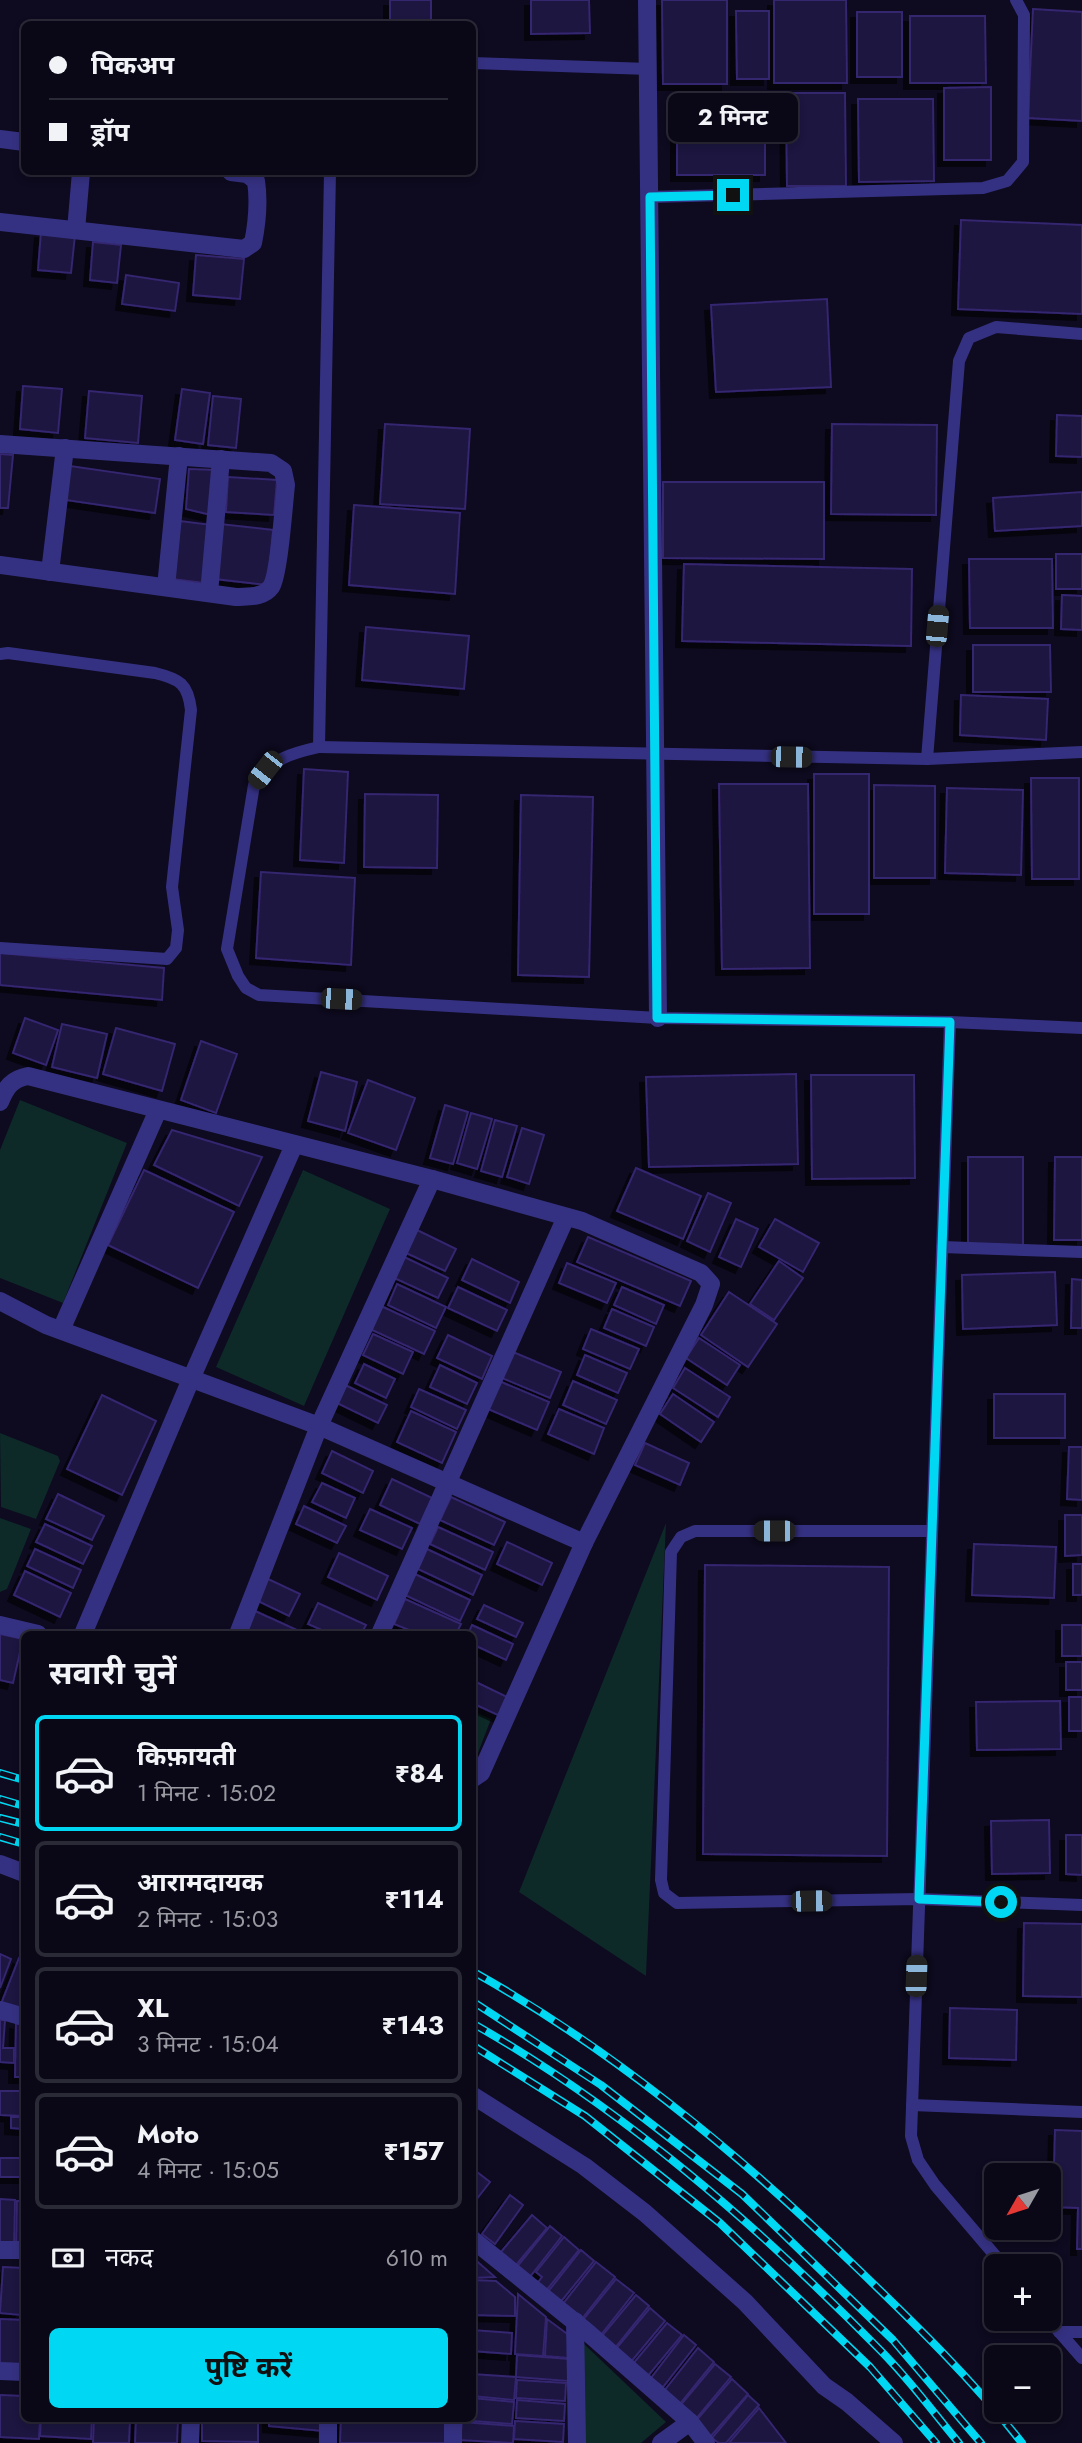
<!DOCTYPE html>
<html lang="hi">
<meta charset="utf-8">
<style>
body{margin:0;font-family:Jost,"Noto Sans Devanagari",sans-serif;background:#131120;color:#f1f3f6;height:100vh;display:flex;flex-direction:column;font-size:26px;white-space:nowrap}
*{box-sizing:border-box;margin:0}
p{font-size:23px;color:#999aa1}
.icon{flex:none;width:38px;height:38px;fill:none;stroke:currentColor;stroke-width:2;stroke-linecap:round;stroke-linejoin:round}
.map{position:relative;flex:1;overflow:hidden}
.panel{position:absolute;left:21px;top:1631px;width:455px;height:791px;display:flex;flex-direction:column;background:#0a0817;border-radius:10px;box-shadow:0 4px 10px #0003,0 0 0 2px #2a2936}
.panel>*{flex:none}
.hud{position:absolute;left:21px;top:21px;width:455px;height:154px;border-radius:10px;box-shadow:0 4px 10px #0003,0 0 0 2px #2a2936;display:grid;align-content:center;height:154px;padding:0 28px;background:#0a0817}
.needle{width:46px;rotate:231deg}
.fabs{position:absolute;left:984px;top:2163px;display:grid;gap:14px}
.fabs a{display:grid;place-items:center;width:77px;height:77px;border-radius:10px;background:#0a0817;box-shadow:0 4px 10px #0003,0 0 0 2px #2a2936;font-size:35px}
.end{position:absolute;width:32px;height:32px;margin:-16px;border:9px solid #00d8f3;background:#111;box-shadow:0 0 0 4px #111}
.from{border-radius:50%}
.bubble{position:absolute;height:49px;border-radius:10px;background:#0a0817;box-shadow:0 4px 10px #0003,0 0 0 2px #2a2936;font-size:23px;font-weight:700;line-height:49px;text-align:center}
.car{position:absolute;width:21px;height:42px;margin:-21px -10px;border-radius:9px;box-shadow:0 0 5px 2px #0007;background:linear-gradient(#222 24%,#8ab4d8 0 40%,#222 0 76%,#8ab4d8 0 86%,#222 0)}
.hud b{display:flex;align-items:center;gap:24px;height:66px;font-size:26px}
.hud b+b{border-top:2px solid #2a2936}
.hud i{width:18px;height:18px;background:#f1f3f6}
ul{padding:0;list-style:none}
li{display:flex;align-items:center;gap:21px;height:116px;margin:0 14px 10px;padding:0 14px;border:4px solid #2a2936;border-radius:10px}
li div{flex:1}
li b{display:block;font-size:26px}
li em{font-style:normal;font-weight:700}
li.selected{border-color:#00d8f3}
li>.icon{width:63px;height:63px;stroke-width:1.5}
h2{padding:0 28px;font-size:32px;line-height:84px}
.pay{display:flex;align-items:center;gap:18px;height:77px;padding:0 28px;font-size:26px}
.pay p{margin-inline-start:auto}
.primary-button{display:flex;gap:14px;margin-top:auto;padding:14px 28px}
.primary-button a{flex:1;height:80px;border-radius:10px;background:#00d8f3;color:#111;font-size:28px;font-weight:700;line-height:80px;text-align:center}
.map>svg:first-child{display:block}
.green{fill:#0d2928}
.building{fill:#1e1541;stroke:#34256f;stroke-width:2;filter:url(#shadow)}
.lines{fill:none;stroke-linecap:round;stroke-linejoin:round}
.service{stroke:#353182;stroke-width:12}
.minor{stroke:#353182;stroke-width:18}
.rail-casing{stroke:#00d8f3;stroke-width:8}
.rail{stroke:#0e0a1f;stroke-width:5;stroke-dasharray:16;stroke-linecap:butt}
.route{stroke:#00d8f3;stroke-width:9}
</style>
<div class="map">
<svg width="1082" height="2443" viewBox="0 0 1082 2443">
<defs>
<filter id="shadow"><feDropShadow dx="-6" dy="6" stdDeviation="0" flood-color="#0009"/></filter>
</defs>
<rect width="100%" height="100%" fill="#0e0a1f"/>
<g class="green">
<path d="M20,1100L127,1143L63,1303L0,1278V1150Z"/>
<path d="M303,1170L390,1209L304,1406L216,1367Z"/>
<path d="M0,1433L58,1456L60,1461L36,1519L1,1507Z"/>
<path d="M0,1518L31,1529L7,1589L0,1592Z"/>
<path d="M666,1523L646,1976L519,1892Z"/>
<path d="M473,1711L491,1719L473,1766Z"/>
<path d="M583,2343L666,2422L641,2443H582Z"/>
</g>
<g class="building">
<rect x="390" y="0" width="41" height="24"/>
<path d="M531,0H589L590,33L531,34Z"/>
<path d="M662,0H727V84H663Z"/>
<path d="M774,0H846L847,83H774Z"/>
<path d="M1033,9L1082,12V121L1028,118Z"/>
<path d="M736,11H769V79H737Z"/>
<rect x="857" y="12" width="45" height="65"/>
<path d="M910,16H985L986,83H910Z"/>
<path d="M991,87V160H944V88Z"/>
<rect x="677" y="93" width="88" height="82"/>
<path d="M786,93H845L846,186H787Z"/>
<path d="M858,99H933L934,181L859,182Z"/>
<path d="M961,220L1082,225V314L958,309Z"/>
<path d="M41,232L75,235L71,273L38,270Z"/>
<path d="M93,242L121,245L117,283L90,280Z"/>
<path d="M196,255L244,259L240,299L193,295Z"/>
<path d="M126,275L179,283L175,311L122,304Z"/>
<path d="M827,299L831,387L716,392L711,305Z"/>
<path d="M23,386L62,389L58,433L20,429Z"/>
<path d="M182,389L210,393L203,444L175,440Z"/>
<path d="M89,391L142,396L138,443L85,438Z"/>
<path d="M213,396L241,399L236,448L208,445Z"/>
<path d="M1057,415L1082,416V457L1056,456Z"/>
<path d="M385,424L470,429L465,509L380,504Z"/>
<path d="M832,424L937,425L936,515L831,514Z"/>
<path d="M0,454L13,455L8,508H0Z"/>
<path d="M70,466L160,479L155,513L66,500Z"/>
<path d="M189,469L216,470L211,515L186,509Z"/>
<path d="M228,477L277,480L274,515L226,512Z"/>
<path d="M663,482H824V559L663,558Z"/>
<path d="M1082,492V526L995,531L993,498Z"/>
<path d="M354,505L460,513L455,594L349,585Z"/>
<path d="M180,521L212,525L205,583L172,579Z"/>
<path d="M220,524L273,530L268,585L215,579Z"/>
<rect x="1056" y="554" width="26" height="35"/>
<path d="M969,559H1052L1053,628H970Z"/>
<path d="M684,564L912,569L911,646L682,641Z"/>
<path d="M1062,595L1082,596V630L1061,629Z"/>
<path d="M366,627L469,636L464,689L362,680Z"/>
<path d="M973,645H1050L1051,692H973Z"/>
<path d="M961,695L1048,699L1046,740L960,735Z"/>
<path d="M304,769L348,772L344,863L300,860Z"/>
<rect x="814" y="774" width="55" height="140"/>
<path d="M1031,778H1079V879H1032Z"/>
<path d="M719,784H808L810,968L722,969Z"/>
<path d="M874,785L935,786V878H874Z"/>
<path d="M947,788L1023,790L1021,875L945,873Z"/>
<path d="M365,794L438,795L437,868L364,867Z"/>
<path d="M521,795L593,797L589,977L518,975Z"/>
<path d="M261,872L355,878L351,965L256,958Z"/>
<path d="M0,953L164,968L162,1000L0,985Z"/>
<path d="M25,1018L58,1030L46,1065L13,1053Z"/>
<path d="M62,1024L107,1034L97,1078L52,1067Z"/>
<path d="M116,1028L175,1044L162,1091L103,1074Z"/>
<path d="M201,1041L237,1054L216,1113L181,1100Z"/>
<path d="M321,1072L357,1082L345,1131L308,1121Z"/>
<path d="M796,1074L798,1164L649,1167L646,1077Z"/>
<path d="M811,1075H914L915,1178L812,1179Z"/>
<path d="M368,1080L415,1098L396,1150L348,1133Z"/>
<path d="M445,1105L468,1112L453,1164L430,1158Z"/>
<path d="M471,1113L492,1119L477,1169L457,1163Z"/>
<path d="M495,1120L517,1126L502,1177L481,1171Z"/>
<path d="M522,1128L544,1135L529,1184L507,1177Z"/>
<path d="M172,1130L262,1157L239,1206L154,1165Z"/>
<path d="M968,1157H1023V1246L968,1245Z"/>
<path d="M1055,1157H1082V1240H1054Z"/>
<path d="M636,1168L701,1196L683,1239L617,1211Z"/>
<path d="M144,1170L234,1212L198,1288L108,1245Z"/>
<path d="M708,1193L731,1203L710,1252L687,1241Z"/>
<path d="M736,1219L758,1229L741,1267L719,1257Z"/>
<path d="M775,1219L819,1243L803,1272L759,1247Z"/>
<path d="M415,1229L456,1249L445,1271L404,1252Z"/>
<path d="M588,1237L691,1281L680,1306L577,1262Z"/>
<path d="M402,1256L448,1278L438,1298L392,1277Z"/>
<path d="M472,1259L519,1282L510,1303L462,1280Z"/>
<path d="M779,1261L803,1278L774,1320L750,1304Z"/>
<path d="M567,1263L616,1283L607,1303L559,1283Z"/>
<path d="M1055,1272L1057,1325L963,1329L962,1275Z"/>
<path d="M1072,1279L1082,1280V1328H1071Z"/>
<path d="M397,1284L446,1307L436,1328L388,1305Z"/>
<path d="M458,1287L507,1310L497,1331L448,1308Z"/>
<path d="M622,1287L664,1305L656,1324L614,1305Z"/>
<path d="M729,1292L777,1324L748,1367L701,1335Z"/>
<path d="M381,1306L435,1331L424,1354L370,1329Z"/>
<path d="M612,1309L654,1327L646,1346L604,1328Z"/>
<path d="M591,1329L639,1349L630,1369L583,1349Z"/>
<path d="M373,1334L413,1352L403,1374L363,1355Z"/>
<path d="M448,1335L492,1356L482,1379L437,1358Z"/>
<path d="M699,1338L740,1365L727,1385L686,1358Z"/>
<path d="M513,1352L561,1372L550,1398L502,1378Z"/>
<path d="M585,1355L627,1373L618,1393L577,1375Z"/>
<path d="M364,1364L395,1379L386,1398L355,1383Z"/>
<path d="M440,1365L477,1383L467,1404L430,1387Z"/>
<path d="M685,1368L730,1397L718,1417L673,1388Z"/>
<path d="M499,1381L549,1402L537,1430L488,1409Z"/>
<path d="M573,1381L617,1400L606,1424L563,1405Z"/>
<path d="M343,1384L387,1405L378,1423L335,1402Z"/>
<path d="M419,1389L466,1410L457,1429L411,1407Z"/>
<path d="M673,1394L714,1422L701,1442L660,1414Z"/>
<rect x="994" y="1394" width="71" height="44"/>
<path d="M102,1395L156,1421L122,1495L67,1469Z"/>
<path d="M559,1409L604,1428L594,1454L548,1434Z"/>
<path d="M411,1411L456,1432L442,1463L397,1442Z"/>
<path d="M645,1443L689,1463L680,1485L635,1465Z"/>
<path d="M1069,1447H1082V1500L1067,1499Z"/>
<path d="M332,1451L373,1471L363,1493L322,1473Z"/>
<path d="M392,1479L432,1498L420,1524L380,1505Z"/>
<path d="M322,1483L355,1498L346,1518L312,1502Z"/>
<path d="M58,1494L104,1516L92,1540L46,1519Z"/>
<path d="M451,1497L505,1522L494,1545L440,1520Z"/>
<path d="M304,1506L346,1526L337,1543L296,1524Z"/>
<path d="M370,1509L412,1528L402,1549L360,1530Z"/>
<path d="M1065,1515H1082V1555L1065,1556Z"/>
<path d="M45,1524L92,1546L83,1564L36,1542Z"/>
<path d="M438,1527L493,1552L485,1570L430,1544Z"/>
<path d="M507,1542L552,1563L542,1585L497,1564Z"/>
<path d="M974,1544L1056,1547L1054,1598L972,1595Z"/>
<path d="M35,1549L81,1570L73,1588L27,1566Z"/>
<path d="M427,1549L482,1575L473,1595L418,1569Z"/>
<path d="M339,1553L388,1576L377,1600L328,1577Z"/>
<rect x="1073" y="1564" width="9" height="31"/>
<path d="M705,1565L889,1567L887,1856L703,1854Z"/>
<path d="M25,1571L71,1593L60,1617L14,1595Z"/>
<path d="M415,1574L470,1600L460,1621L405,1595Z"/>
<path d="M268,1579L300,1594L289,1616L258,1601Z"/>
<path d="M405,1599L461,1624L456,1634H419L394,1624Z"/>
<path d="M318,1603L366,1625L361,1634H331L308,1624Z"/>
<path d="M484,1605L523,1623L516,1637L477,1619Z"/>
<path d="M255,1611L297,1630L295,1634H257L247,1630Z"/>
<path d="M472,1625L513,1644L506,1660L472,1644V1634H468Z"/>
<rect x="1062" y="1625" width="20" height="31"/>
<path d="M0,1634L23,1639L13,1683L0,1680Z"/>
<rect x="1066" y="1662" width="16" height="28"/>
<path d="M472,1680L509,1698L500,1716L472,1703Z"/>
<rect x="1069" y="1697" width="13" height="34"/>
<path d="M1060,1701L1061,1749L977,1750L976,1702Z"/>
<path d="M1049,1820L1050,1873L992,1874L991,1821Z"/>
<path d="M1066,1835H1082V1875L1066,1874Z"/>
<path d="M1024,1923L1082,1924V1997L1023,1996Z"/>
<path d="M0,1954L11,1959L0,1988Z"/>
<path d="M19,1958L24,1960V1999L20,2011L1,2004Z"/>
<path d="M950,2008L1017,2010L1016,2060L949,2058Z"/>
<path d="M0,2020H5L3,2048H14V2063L0,2062Z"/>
<path d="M16,2023L24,2025V2077H15Z"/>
<path d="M0,2091H24V2116L0,2115Z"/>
<path d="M11,2117H24V2129L11,2128Z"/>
<path d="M1055,2130L1082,2131V2249H1077L1078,2208L1053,2207Z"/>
<rect x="0" y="2158" width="24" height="19"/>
<path d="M477,2172L490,2182L472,2205V2179Z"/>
<path d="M510,2195L523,2205L495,2244L482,2234Z"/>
<path d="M0,2199L15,2200L14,2246L0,2245Z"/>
<path d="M17,2201H24V2247H16Z"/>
<path d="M532,2215L547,2228L516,2265L501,2252Z"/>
<path d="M550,2226L562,2236L529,2278L516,2268Z"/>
<path d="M564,2237L579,2250L545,2292L536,2285L542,2277L536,2272Z"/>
<path d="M581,2250L594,2261L559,2304L547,2293Z"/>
<path d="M472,2257L495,2277L472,2278Z"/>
<path d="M596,2262L615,2277L581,2320L562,2305Z"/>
<path d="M3,2267L24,2268L21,2315L0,2313Z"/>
<path d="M616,2279L634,2293L600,2336L582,2321Z"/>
<path d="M472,2280L496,2281L515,2297V2316L472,2315Z"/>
<path d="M518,2294L546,2317L543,2356L515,2354Z"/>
<path d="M636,2295L649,2306L615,2348L601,2337Z"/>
<path d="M650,2308L665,2321L630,2363L615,2350Z"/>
<path d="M0,2319L24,2320V2367L0,2366Z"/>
<path d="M547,2319L570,2336L569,2358L545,2356Z"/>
<path d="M667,2323L682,2335L647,2377L632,2365Z"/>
<path d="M472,2330L512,2333L511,2354L472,2351Z"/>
<path d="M684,2335L696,2345L663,2387L651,2378Z"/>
<path d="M698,2348L714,2362L680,2404L664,2391Z"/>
<path d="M517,2355L569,2359L568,2381L516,2377Z"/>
<path d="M715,2364L731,2377L695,2420L679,2407Z"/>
<path d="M472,2374L516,2377L514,2400L472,2396Z"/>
<path d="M732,2379L748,2394L710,2437L694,2423Z"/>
<path d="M517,2380L566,2383L565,2401L516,2398Z"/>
<path d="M0,2395L24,2396V2418H40L39,2439L0,2437Z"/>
<path d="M748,2395L759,2405L726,2443H719L712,2438Z"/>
<path d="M472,2398L514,2402L512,2424L460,2420L472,2418Z"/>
<path d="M517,2400L565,2404L564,2421L516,2418Z"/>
<path d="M759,2408L786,2443H729Z"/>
<path d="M41,2418H92L91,2439L40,2436Z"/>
<path d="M94,2418H130L129,2443H93Z"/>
<path d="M136,2418H178L177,2443H135Z"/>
<path d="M269,2418H324L323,2431L269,2426Z"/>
<path d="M341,2418L449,2419L448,2443H340Z"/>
<path d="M202,2420L258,2421V2442L202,2441Z"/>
<path d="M515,2421L564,2424L563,2442L514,2439Z"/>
<path d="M462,2422L514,2426L513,2443L460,2440Z"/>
</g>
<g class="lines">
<g class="service">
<path d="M472,63L649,69"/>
<path d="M330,172L319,747C288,754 274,758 254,785L227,949L238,976L246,988L259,995L658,1018L950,1022L1082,1028"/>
<path d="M650,197L983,188L1007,181L1023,162L1024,15L1016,0"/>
<path d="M0,654L8,653L155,673C180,679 188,684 191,710L172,887L178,930L176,948L167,959L0,948"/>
<path d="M319,747L927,759L1082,752"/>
<path d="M927,759L959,361L969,338L996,327L1082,334"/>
<path d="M950,1022L911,2136L918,2160L935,2185L1004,2266"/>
<path d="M942,1247L1082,1252"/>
<path d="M932,1531H695L681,1537L671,1552L661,1880L664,1893L677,1903L919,1899L1082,1905"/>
<path d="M912,2105L1082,2112"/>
<path d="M1048,2319L1082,2358"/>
<path d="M1059,2332H1082"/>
</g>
<g class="minor">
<path d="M647,0L658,1018"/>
<path d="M0,139L24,142"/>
<path d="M0,222L244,249L253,243C257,223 259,201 256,181L247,174L231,172"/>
<path d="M76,230L81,172"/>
<path d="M0,444L271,463L283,471L286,485C284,502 279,576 271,587C263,598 248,596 236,597L0,565"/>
<path d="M50,572L65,448"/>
<path d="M166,587L179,456"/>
<path d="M209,593L221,459"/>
<path d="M0,1102C6,1087 12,1079 28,1076L432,1179L582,1221L701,1273L711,1284L704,1305L584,1543L481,1773L472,1779"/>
<path d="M0,1301L46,1325L319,1426L584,1543"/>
<path d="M61,1330L158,1110"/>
<path d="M0,1625L38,1634"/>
<path d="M83,1634L191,1379L294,1145"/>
<path d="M238,1634L319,1426L432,1179"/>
<path d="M380,1634L566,1217"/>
<path d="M0,1864L24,1873"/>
<path d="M0,2010L24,2017"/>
<path d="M472,2095L584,2166L645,2213L745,2302L824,2386L847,2402L894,2443"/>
<path d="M472,2239L586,2331L690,2422L706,2443"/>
<path d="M0,2250H24"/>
<path d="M575,2321L577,2443"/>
<path d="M0,2371L24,2372"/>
<path d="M190,2443L191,2418"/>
<path d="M328,2443V2418"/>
<path d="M453,2443V2418"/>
<path d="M661,2443L690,2422"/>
</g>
<defs>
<g id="rail">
<path d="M0,1773L24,1780"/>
<path d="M0,1799L24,1806"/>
<path d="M0,1818L24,1824"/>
<path d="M0,1837L24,1844"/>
<path d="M472,1971C614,2050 742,2156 858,2269C915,2324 973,2380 1022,2443"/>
<path d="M472,2001L601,2085L742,2194L893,2340L981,2443"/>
<path d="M472,2023C624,2109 759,2227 880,2350C909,2379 933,2412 959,2443"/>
<path d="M472,2045L585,2116L720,2223L870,2367L936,2443"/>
</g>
</defs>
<use href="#rail" class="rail-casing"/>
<use href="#rail" class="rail"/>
</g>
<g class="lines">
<path class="route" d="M733,195L650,197L657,1018L950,1022L919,1899L1001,1902"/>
</g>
</svg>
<div class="fabs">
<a><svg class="needle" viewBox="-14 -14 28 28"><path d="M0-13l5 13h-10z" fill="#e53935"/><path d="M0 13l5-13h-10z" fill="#999aa1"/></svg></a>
<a>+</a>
<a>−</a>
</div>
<i class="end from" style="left:1001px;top:1902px"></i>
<i class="end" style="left:733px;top:195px"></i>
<div class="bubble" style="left:668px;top:93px;width:130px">2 मिनट</div>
<i class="car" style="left:937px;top:626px;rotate:5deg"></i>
<i class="car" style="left:791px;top:757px;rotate:91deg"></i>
<i class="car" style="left:265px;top:770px;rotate:218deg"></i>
<i class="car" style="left:341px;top:999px;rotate:93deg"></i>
<i class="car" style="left:774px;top:1531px;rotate:270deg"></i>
<i class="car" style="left:811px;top:1901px;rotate:89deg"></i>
<i class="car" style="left:916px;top:1976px;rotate:2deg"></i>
<div class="hud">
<b><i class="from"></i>पिकअप</b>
<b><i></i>ड्रॉप</b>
</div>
<section class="panel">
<h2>सवारी चुनें</h2>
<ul>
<li class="selected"><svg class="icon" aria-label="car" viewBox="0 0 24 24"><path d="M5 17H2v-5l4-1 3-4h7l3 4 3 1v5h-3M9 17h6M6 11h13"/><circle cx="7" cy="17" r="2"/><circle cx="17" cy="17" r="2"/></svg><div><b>किफ़ायती</b><p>1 मिनट · 15:02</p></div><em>₹84</em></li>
<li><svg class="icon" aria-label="car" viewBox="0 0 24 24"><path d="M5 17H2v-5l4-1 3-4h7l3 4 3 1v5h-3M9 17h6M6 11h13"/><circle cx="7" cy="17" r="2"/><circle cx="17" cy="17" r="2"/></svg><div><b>आरामदायक</b><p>2 मिनट · 15:03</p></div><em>₹114</em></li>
<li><svg class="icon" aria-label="car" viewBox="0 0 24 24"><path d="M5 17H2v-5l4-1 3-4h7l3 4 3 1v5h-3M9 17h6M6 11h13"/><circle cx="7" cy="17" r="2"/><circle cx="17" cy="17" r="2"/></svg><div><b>XL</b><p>3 मिनट · 15:04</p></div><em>₹143</em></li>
<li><svg class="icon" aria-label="car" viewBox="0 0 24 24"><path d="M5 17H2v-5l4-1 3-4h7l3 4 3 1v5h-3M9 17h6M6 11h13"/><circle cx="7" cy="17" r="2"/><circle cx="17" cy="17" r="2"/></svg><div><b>Moto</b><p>4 मिनट · 15:05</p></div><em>₹157</em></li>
</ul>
<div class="pay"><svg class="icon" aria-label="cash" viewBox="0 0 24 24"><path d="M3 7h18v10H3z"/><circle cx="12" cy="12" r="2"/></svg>नकद<p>610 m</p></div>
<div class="primary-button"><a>पुष्टि करें</a></div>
</section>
</div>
